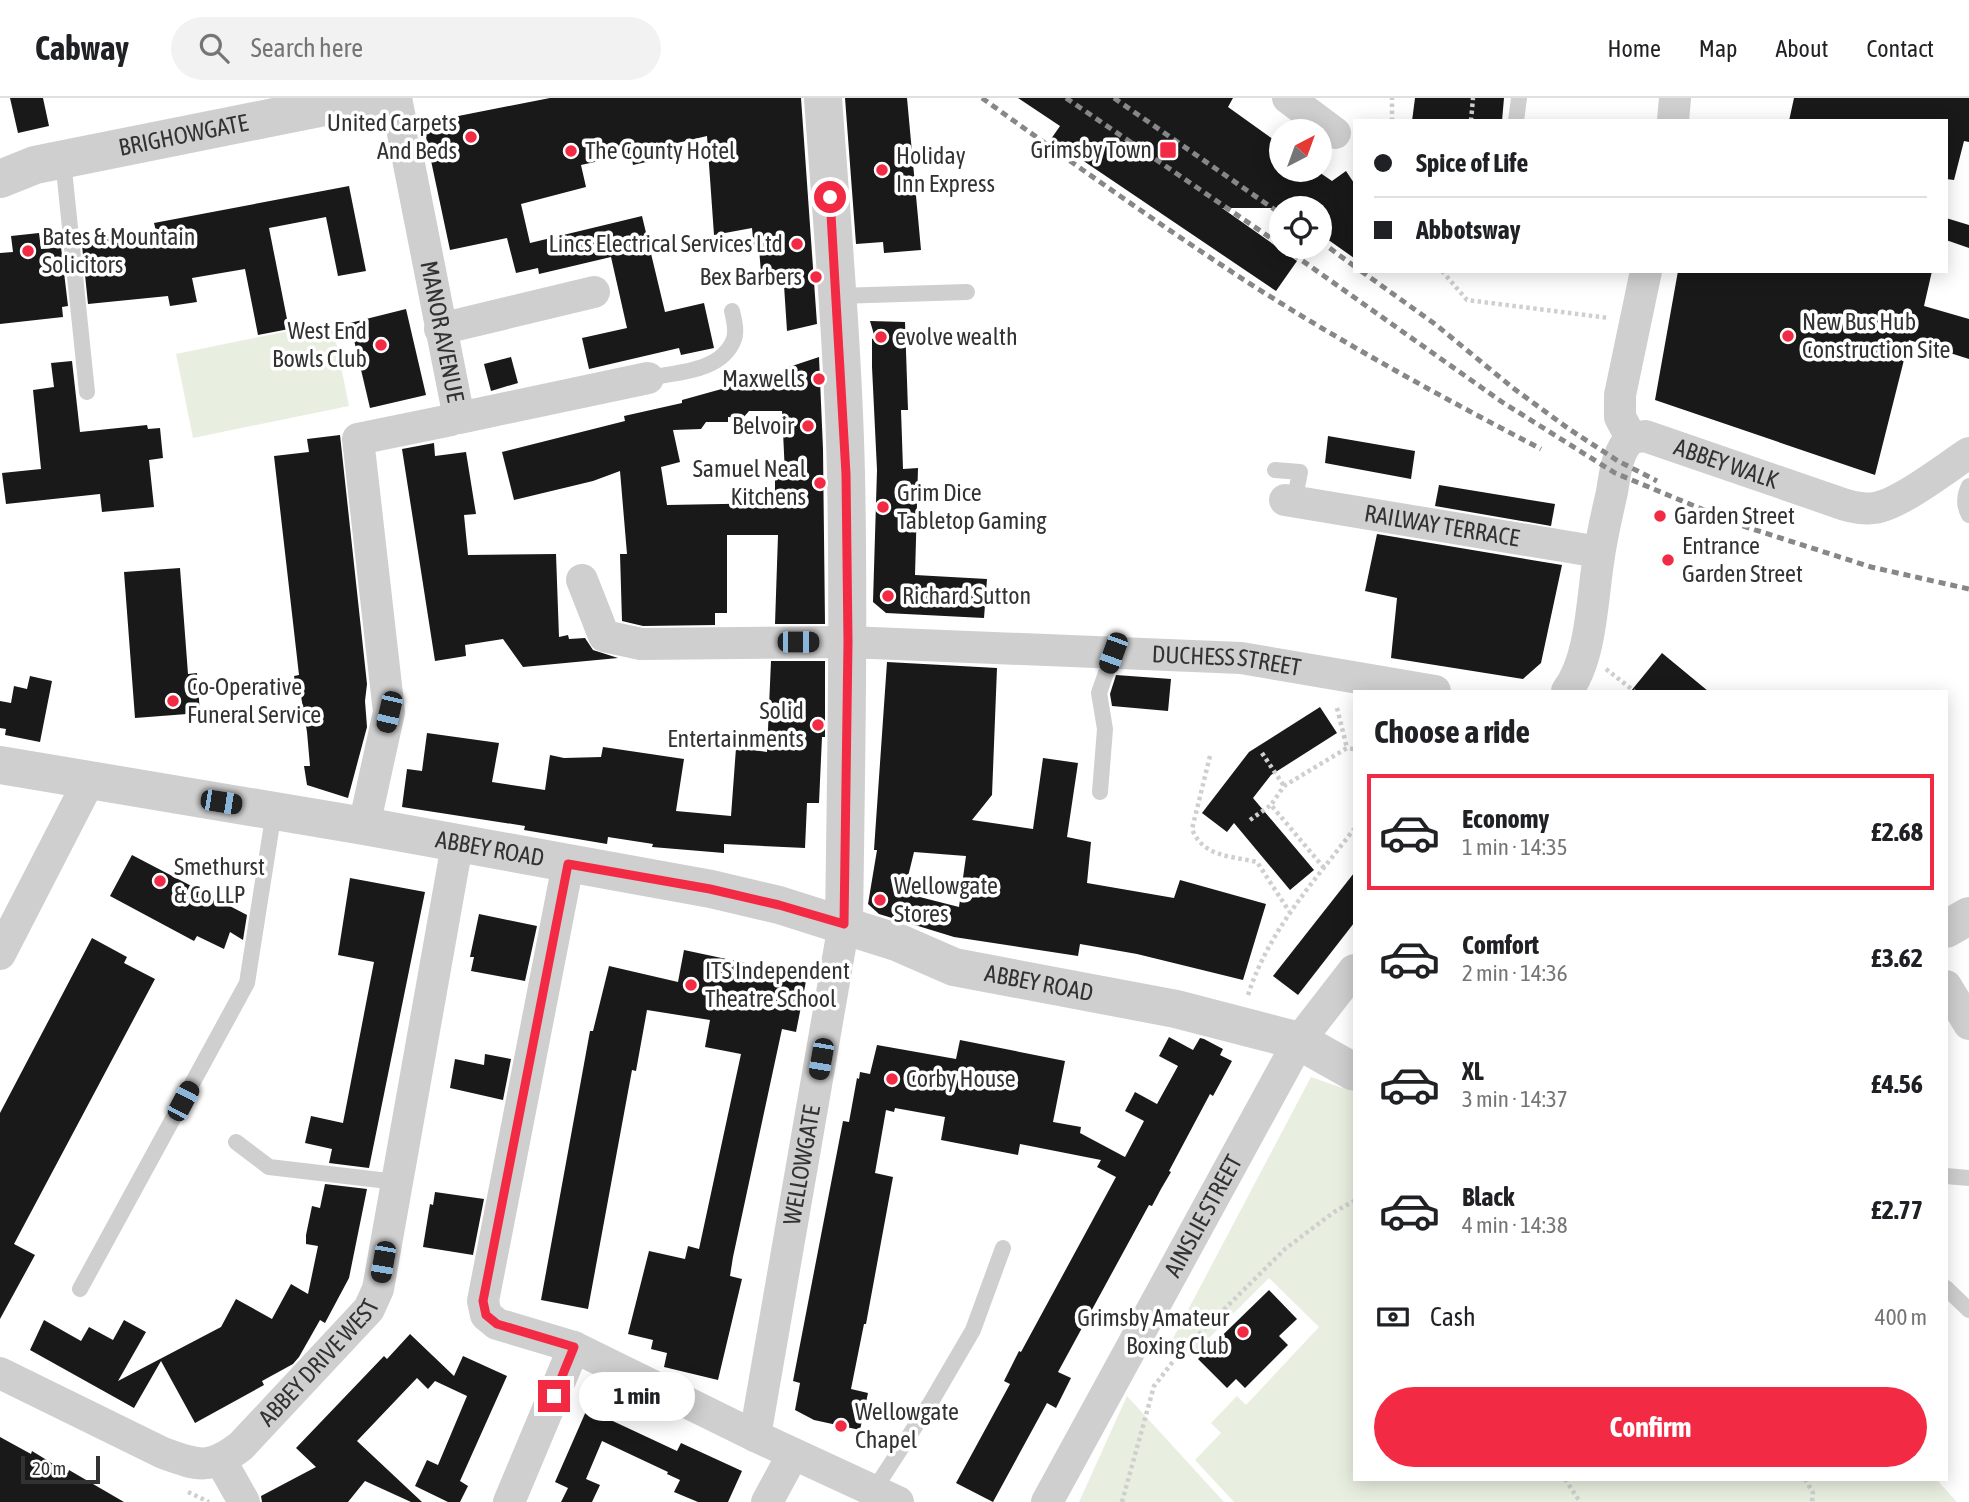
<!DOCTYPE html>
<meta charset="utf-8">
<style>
body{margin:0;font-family:"Asap Condensed",sans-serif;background:#f2f2f2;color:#202124;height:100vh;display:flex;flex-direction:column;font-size:26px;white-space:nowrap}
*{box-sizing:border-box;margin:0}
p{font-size:23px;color:#757577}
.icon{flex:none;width:38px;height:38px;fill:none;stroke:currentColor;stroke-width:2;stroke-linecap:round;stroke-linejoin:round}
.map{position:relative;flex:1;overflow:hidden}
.sheet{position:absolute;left:1353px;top:592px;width:595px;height:791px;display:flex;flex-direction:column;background:#fff;border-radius:0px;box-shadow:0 4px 18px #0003}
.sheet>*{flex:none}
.hud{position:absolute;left:1353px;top:21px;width:595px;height:154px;border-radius:0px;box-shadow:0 4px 18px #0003;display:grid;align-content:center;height:154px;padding:0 21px;background:#fff}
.needle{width:46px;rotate:41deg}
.controls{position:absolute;left:1269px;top:21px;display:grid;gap:14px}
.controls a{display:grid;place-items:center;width:63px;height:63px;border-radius:50%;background:#fff;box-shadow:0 4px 18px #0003;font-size:35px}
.scale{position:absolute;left:21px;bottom:18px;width:79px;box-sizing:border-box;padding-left:7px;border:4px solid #323232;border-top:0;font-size:19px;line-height:24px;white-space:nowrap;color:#323232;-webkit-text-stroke:5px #fff;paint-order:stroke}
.end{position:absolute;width:32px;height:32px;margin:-16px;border:9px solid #f32a44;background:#fff;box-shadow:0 0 0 4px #fff}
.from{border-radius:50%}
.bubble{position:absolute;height:49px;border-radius:24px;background:#fff;box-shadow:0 4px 18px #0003;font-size:23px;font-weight:700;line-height:49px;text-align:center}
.car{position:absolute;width:21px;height:42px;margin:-21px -10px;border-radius:9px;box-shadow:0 0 5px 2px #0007;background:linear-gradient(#222 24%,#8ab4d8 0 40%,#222 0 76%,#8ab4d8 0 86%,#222 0)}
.hud b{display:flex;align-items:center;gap:24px;height:66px;font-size:26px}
.hud b+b{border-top:2px solid #e0e0e0}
.hud i{width:18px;height:18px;background:#202124}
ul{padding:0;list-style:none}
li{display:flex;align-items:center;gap:21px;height:116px;margin:0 14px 10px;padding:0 7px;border:4px solid transparent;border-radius:0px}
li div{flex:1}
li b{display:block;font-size:26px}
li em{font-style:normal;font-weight:700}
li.on{border-color:#f32a44}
li>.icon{width:63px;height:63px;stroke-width:1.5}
h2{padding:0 21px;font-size:32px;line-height:84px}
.pay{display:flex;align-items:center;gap:18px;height:77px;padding:0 21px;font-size:26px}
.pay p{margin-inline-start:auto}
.primary-button{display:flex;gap:14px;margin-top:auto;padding:14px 21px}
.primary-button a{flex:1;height:80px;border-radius:42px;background:#f32a44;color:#fff;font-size:28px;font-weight:700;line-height:80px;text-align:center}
header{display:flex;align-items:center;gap:42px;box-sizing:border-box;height:98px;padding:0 35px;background:#fff;border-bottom:2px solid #e0e0e0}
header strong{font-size:33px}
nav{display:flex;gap:38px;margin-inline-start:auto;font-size:24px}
.search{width:490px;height:63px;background:#f2f2f2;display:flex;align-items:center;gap:18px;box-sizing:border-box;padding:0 24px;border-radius:38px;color:#757577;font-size:26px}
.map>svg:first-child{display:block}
.green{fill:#e9efe0}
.building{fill:#191919;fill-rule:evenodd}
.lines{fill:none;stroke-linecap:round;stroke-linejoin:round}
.path{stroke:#cfcfcf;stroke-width:4.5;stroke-dasharray:3.5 3.5;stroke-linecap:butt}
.service{stroke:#cfcfcf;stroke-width:16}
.minor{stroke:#cfcfcf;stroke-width:32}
.tertiary{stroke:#cfcfcf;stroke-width:38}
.rail{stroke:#878787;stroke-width:5;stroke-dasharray:7 5;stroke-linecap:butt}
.route{stroke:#f32a44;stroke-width:9}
.poi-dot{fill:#f32a44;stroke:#fff;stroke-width:2.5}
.labels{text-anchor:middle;stroke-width:7;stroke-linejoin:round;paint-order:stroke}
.poi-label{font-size:24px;fill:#323232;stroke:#fff;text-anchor:start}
.street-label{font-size:24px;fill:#323232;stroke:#fff}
</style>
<header>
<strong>Cabway</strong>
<div class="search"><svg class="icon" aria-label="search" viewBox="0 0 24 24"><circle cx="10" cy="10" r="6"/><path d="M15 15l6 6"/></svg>Search here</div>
<nav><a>Home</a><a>Map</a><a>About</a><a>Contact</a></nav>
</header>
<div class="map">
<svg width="1969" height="1404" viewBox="0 0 1969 1404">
<rect width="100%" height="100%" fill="#fff"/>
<g class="green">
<path d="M332,224L349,308L193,340L176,256Z"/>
<path d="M1311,979L1354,994V1381H1936L1957,1404H1234L1195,1362L1221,1335L1211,1325L1237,1298L1246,1307L1319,1229L1269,1180L1190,1259L1171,1244Z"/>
<path d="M1127,1298L1224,1404H1079Z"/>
</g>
<g class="building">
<path d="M10,0H43L49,28L18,35Z"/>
<path d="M550,0H801L817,226L787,233L783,172L761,174L759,151L754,152L752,130L714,137L707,38L656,50L659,61L633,67L631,56L581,67L586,89L521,106L530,145L642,118L665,214L704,205L714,250L681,257L679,250L589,271L582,240L627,230L611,159L539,176L538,170L516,175L507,140L450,152L423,25Z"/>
<path d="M845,0H907L921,152L884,155L883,144L856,146Z"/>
<path d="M1018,0H1233L1228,9L1281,47V72H1316L1332,83L1346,73L1354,85V160L1320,136V110H1222L1297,163L1276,193L1051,41L1060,28Z"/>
<path d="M1415,0H1504L1502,23H1412Z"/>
<path d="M1794,0H1969V44L1964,43L1954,82L1946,81V23H1789Z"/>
<path d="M349,88L366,173L338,178L326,119L269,130L289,231L258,237L245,171L192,180L197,204L170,208L168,198L88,206L82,147L88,146L87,141L156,133L154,125Z"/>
<path d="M1946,120L1969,127V150L1946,142Z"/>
<path d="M39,135L41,151L61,149L68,208L62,209L63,219L0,226V155L13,154L11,138Z"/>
<path d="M1678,173H1932L1924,208L1969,221V261L1909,242L1875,377L1655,302Z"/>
<path d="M406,211L426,297L370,310L350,225Z"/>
<path d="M870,223L905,224L908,312H901L902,341L903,371L918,370L915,477L987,481L984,520L886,515L873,504L877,372L872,269V241L875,240Z"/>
<path d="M511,259L518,285L491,293L484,266Z"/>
<path d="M819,259L823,351L825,526H775L778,437H727V515H715V527L643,528L622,523L620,456H627L620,373L593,383L514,402L502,354L625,323L624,318L682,305V302L790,272L789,269ZM749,313H782L785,376L775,377V405L667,407L661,369L680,364L673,332L701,331L706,324H728V319L743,320Z"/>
<path d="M72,263L80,334L147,327L148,331L160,330L163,360L149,362L154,409L102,414L100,396L6,406L2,375L41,371L33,292L54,289L51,265Z"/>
<path d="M340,337L367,586L365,603L367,629L348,700L307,687L304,668H310L307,634L301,598H298L294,578L299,577L274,358L309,354L307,341Z"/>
<path d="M1328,338L1415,353L1411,381L1325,365Z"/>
<path d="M434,345L435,358L466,354L476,416L464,417L468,457L556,456L559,539L568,537L569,541L585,540L593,552L618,560L523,569L503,541L465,547L466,558L435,563L402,351Z"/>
<path d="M1439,387L1555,406L1551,428L1435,408Z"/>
<path d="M1377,436L1562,467L1541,565L1523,581L1391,560L1397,500L1365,493Z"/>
<path d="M180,470L188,576L197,575L200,615L135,620L124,474Z"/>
<path d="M1662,555L1708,593H1631Z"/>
<path d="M771,563H825V639H822L819,705H807L805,750L724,746V755L652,749L653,746L608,739L607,746L524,732L525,728L402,709L407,671L422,673L427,635L499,645L492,684L545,692L550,657L564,660L601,659L603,649L684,661L676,713L731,718L736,650L767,654Z"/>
<path d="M887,564L997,570L992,697L972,722L1033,731L1043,660L1078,665L1067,739L1091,744L1087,785L1174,800L1180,782L1266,806L1243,882L1137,856L1080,846L1078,858L954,839L879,816L868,806L877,752H874ZM914,754L966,758L959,809L904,795Z"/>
<path d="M1116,577L1171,581L1168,613L1112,608L1110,596Z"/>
<path d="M30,578L52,583L40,644L5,637L6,631L0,630V603L11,605L14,588L27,591Z"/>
<path d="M1320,609L1337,635L1271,677L1253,700L1314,772L1290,792L1234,725L1227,734L1202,715L1249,654Z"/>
<path d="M132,757L247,817L243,842L230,834L224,851L197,838L194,843L110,798Z"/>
<path d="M1354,775V825L1298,897L1273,878Z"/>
<path d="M350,780L425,794L369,1070L329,1065L332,1051L305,1045L311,1018L343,1025L374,864L338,857Z"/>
<path d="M479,816L537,828L525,883L471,873L474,859H470Z"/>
<path d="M92,840L127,859L124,865L155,881L14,1146L35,1157L0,1221V1015Z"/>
<path d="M684,852L807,878L796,934L782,931L733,1159L730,1178L742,1181L718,1282L664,1269L667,1255L651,1251L653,1242L628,1236L649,1153L685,1161L688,1148L699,1151L741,956L705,949L710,922L647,912L636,973L632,972L588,1211L541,1202L590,933H593L609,868L678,884Z"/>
<path d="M1169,939L1193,952L1200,940L1204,941L1223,951L1220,957L1232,963L1213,998L1210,996L1169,1073L1171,1074L1161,1091L1152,1108L1149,1107L1058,1274L1071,1280L1056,1310L1047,1305L993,1404L956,1385L1010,1286L1004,1283L1019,1253L1021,1254L1116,1079L1097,1069L1101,1062L1020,1046L1018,1057L941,1042L945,1019L895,1010L894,1014L886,1012L875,1075L893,1079L866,1226H864L851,1291L868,1295L860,1332L814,1322L795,1312L800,1285L793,1283L843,1023L849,1024L857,980L859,981L860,974L870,976L877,947L956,961L960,942L1065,963L1053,1024L1081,1029L1080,1035L1125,1059L1144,1023L1125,1013L1135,994L1157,1006L1178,968L1159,958Z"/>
<path d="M485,956L511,961L503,1002L450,990L455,961L484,967Z"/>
<path d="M325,1086L367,1091L349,1180L325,1225L320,1222L299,1259L293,1266L262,1283L264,1287L195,1325L161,1263L134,1310L30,1252L44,1222L81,1243L89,1229L113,1242L124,1222L146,1234L118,1283L221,1229L236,1201L272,1221L291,1186L308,1196L318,1148L306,1146V1137L312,1108L320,1110Z"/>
<path d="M435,1094L484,1101L473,1157L423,1149L430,1106L433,1107Z"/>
<path d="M1269,1192L1297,1221L1279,1238L1288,1247L1245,1290L1236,1281L1227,1290L1198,1261Z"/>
<path d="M410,1236L454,1278L463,1258L507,1278L460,1383L468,1388L460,1404H448L415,1388L427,1362L438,1367L467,1298L435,1283L428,1291L417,1280L357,1343L422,1404H411L365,1383L348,1404H262L261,1398L316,1369L296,1350L384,1258L387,1261Z"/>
<path d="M587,1311L677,1353L681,1345L742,1373L728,1404H698L674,1394L680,1382L667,1376L668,1374L602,1343L586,1381L600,1387L592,1404H561L568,1390L555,1384Z"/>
<path d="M0,1339L31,1356L32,1353L68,1375L69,1372L124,1404H0Z"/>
</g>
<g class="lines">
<g class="path">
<path d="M1392,23V0"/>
<path d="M1471,23L1473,0"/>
<path d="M1442,173L1467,202L1609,220"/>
<path d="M922,421L935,422V432"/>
<path d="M1606,571L1634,593"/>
<path d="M1337,610L1347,650"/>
<path d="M1262,655L1284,688"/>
<path d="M1210,658L1192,731C1203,759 1231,758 1257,764L1289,813"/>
<path d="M1250,722L1271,707"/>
<path d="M1324,770L1271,707L1284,688L1347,650L1354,651"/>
<path d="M1248,897C1269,832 1313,785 1354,731"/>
<path d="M1565,1381L1580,1404"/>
<path d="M1805,1381L1813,1395L1812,1404"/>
<path d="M188,1394L209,1404"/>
<path d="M1122,1404L1154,1288L1179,1256L1285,1151L1334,1114L1354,1103"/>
</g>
<g class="service">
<path d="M1516,23L1519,0"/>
<path d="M63,62L87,294"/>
<path d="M837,198L967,194"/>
<path d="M648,280C677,274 722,274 734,241C737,232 734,222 732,213"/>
<path d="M1275,372L1300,374L1294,404"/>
<path d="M1969,388C1964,398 1964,408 1969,417"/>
<path d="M1100,694L1105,631L1099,595L1113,555"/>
<path d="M236,1044L269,1069L397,1084"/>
<path d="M1946,1078L1969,1080"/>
<path d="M1946,1190L1969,1212"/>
<path d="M80,1191L247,885L274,713"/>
<path d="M874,1392L931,1304L973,1232L1003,1150"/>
</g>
<g class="minor">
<path id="s1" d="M396,0L459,320L648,280"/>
<path d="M1288,0L1335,35"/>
<path d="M1673,23L1675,0"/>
<path d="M440,231L594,194"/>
<path id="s2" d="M1631,340L1645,338L1831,402C1845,407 1859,412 1874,410C1899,407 1946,370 1969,355"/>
<path id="s3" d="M1285,402L1599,454"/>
<path id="s4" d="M582,482L604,538L641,546L848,544L1241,560L1435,593"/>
<path d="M1567,593C1592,560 1592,499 1599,458C1602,437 1607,416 1612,394C1615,375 1617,354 1631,340L1620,319V297L1646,173"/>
<path d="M364,728L389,614L358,341L451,322"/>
<path d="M568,766L483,1203L486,1217L497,1226L574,1249L755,1338L898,1404"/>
<path d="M0,856L89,683"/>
<path d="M1946,888L1969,926"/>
<path id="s5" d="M0,1275L163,1355C199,1368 210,1372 241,1348L369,1211L378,1191L457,747"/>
<path id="s6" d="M755,1338L844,826"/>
<path d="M221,1363L244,1404"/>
<path d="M509,1404L574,1249"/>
<path d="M767,1404L793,1356"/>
<path id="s7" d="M1047,1404L1299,943L1354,872"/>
</g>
<g class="tertiary">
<path d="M823,0C832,125 843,250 846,376C849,526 846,676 844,826"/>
<path id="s8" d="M0,81L35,67L369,0"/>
<path id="s9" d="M0,667L364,728L711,791L779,807L899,845L954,869L1176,911L1299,943L1354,974"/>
<path d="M1946,831L1969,818"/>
</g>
<g class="rail">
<path d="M982,0C1064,59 1147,118 1232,174C1331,239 1436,296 1541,351"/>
<path d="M1066,0L1281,147"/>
<path d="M1114,0L1281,116"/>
<path d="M1320,143L1354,168"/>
<path d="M1283,149L1502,304L1615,375L1740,427L1871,469L1969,491"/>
<path d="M1361,173L1435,226L1513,290L1569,331L1618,363L1657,383"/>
</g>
</g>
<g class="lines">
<path class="route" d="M554,1298L574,1249L497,1226L486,1217L483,1203L568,766L710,791L779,807L844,826L848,544L846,376L830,99"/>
</g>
<g class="poi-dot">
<circle cx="471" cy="39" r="7"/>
<rect x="1159" y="43" width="18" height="18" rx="3.5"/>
<circle cx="571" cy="53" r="7"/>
<circle cx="882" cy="72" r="7"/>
<circle cx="797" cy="146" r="7"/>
<circle cx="28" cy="153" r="7"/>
<circle cx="816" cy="179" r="7"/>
<circle cx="1788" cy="238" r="7"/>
<circle cx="881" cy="239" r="7"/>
<circle cx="381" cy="247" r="7"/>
<circle cx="819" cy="281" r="7"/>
<circle cx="808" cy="328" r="7"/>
<circle cx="820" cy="385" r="7"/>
<circle cx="883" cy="409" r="7"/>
<circle cx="1660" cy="418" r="7"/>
<circle cx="1668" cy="462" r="7"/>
<circle cx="888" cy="498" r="7"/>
<circle cx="173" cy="603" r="7"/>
<circle cx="818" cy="627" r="7"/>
<circle cx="160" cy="783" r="7"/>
<circle cx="880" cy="802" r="7"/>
<circle cx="691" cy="887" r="7"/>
<circle cx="892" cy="981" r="7"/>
<circle cx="1243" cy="1234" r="7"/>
<circle cx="841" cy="1328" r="7"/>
</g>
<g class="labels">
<g class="poi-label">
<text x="457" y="33" text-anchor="end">United Carpets<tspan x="457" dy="28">And Beds</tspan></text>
<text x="1152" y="60" text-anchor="end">Grimsby Town</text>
<text x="585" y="61">The County Hotel</text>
<text x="896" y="66">Holiday<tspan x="896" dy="28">Inn Express</tspan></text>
<text x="42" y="147">Bates &amp; Mountain<tspan x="42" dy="28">Solicitors</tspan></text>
<text x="783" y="154" text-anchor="end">Lincs Electrical Services Ltd</text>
<text x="802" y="187" text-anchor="end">Bex Barbers</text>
<text x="1802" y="232">New Bus Hub<tspan x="1802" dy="28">Construction Site</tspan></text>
<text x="367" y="241" text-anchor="end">West End<tspan x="367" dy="28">Bowls Club</tspan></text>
<text x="895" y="247">evolve wealth</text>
<text x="805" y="289" text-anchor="end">Maxwells</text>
<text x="794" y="336" text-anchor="end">Belvoir</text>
<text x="806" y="379" text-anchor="end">Samuel Neal<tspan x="806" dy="28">Kitchens</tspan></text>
<text x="897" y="403">Grim Dice<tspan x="897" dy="28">Tabletop Gaming</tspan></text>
<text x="1674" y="426">Garden Street</text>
<text x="1682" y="456">Entrance<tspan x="1682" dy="28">Garden Street</tspan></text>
<text x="902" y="506">Richard Sutton</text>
<text x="187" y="597">Co-Operative<tspan x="187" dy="28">Funeral Service</tspan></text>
<text x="804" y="621" text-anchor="end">Solid<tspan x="804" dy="28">Entertainments</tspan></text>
<text x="174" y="777">Smethurst<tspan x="174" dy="28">&amp; Co LLP</tspan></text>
<text x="894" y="796">Wellowgate<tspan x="894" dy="28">Stores</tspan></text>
<text x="705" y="881">ITS Independent<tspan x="705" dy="28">Theatre School</tspan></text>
<text x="906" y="989">Corby House</text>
<text x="1229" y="1228" text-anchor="end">Grimsby Amateur<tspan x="1229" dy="28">Boxing Club</tspan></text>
<text x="855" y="1322">Wellowgate<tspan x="855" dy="28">Chapel</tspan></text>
</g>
<g class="street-label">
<text dy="8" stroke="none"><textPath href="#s8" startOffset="189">BRIGHOWGATE</textPath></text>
<text dy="8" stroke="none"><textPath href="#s1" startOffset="238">MANOR AVENUE</textPath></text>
<text dy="8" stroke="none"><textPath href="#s2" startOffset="100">ABBEY WALK</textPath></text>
<text dy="8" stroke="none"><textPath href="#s3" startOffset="159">RAILWAY TERRACE</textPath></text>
<text dy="8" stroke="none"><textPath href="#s4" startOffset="684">DUCHESS STREET</textPath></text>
<text dy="8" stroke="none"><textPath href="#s9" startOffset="497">ABBEY ROAD</textPath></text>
<text dy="8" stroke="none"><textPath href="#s9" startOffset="1064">ABBEY ROAD</textPath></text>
<text dy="8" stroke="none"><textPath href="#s6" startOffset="275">WELLOWGATE</textPath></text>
<text dy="8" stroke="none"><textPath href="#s7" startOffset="326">AINSLIE STREET</textPath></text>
<text dy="8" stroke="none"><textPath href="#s5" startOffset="380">ABBEY DRIVE WEST</textPath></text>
</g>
</g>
</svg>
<div class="controls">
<a><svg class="needle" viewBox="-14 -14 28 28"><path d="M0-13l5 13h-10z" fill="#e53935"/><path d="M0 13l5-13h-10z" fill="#757577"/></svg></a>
<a><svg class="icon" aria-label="locate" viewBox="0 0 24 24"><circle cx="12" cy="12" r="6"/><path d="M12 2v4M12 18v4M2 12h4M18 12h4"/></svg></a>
</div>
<div class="scale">20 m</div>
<i class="end from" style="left:830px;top:99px"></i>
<i class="end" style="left:554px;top:1298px"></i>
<div class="bubble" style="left:579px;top:1274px;width:116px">1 min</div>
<i class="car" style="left:798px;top:544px;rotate:90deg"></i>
<i class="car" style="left:1113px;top:555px;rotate:200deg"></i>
<i class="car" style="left:389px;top:614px;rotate:193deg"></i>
<i class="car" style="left:221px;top:704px;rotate:99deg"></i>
<i class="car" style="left:821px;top:961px;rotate:190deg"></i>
<i class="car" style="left:183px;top:1003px;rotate:28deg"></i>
<i class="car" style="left:383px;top:1164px;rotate:190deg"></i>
<div class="hud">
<b><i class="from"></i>Spice of Life</b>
<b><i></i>Abbotsway</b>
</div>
<section class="sheet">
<h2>Choose a ride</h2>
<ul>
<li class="on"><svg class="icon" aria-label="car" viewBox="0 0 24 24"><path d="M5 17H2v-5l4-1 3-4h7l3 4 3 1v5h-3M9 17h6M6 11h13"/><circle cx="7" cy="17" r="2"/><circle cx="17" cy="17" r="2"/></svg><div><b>Economy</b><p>1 min · 14:35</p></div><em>£2.68</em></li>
<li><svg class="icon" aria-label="car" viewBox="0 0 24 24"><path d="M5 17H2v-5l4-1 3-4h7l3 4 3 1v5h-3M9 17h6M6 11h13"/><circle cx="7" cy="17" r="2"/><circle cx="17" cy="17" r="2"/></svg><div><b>Comfort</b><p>2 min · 14:36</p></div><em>£3.62</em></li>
<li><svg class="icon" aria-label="car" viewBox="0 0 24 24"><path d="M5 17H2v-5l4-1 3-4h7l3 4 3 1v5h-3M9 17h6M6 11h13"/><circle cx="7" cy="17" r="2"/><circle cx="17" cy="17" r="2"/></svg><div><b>XL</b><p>3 min · 14:37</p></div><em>£4.56</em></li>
<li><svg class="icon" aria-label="car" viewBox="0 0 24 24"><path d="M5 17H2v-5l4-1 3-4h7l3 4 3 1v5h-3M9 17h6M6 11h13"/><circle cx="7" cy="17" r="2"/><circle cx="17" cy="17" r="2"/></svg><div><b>Black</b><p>4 min · 14:38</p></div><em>£2.77</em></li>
</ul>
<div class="pay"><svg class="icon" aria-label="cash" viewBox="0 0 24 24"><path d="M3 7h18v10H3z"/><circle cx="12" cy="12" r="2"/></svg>Cash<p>400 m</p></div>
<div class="primary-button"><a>Confirm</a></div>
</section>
</div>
